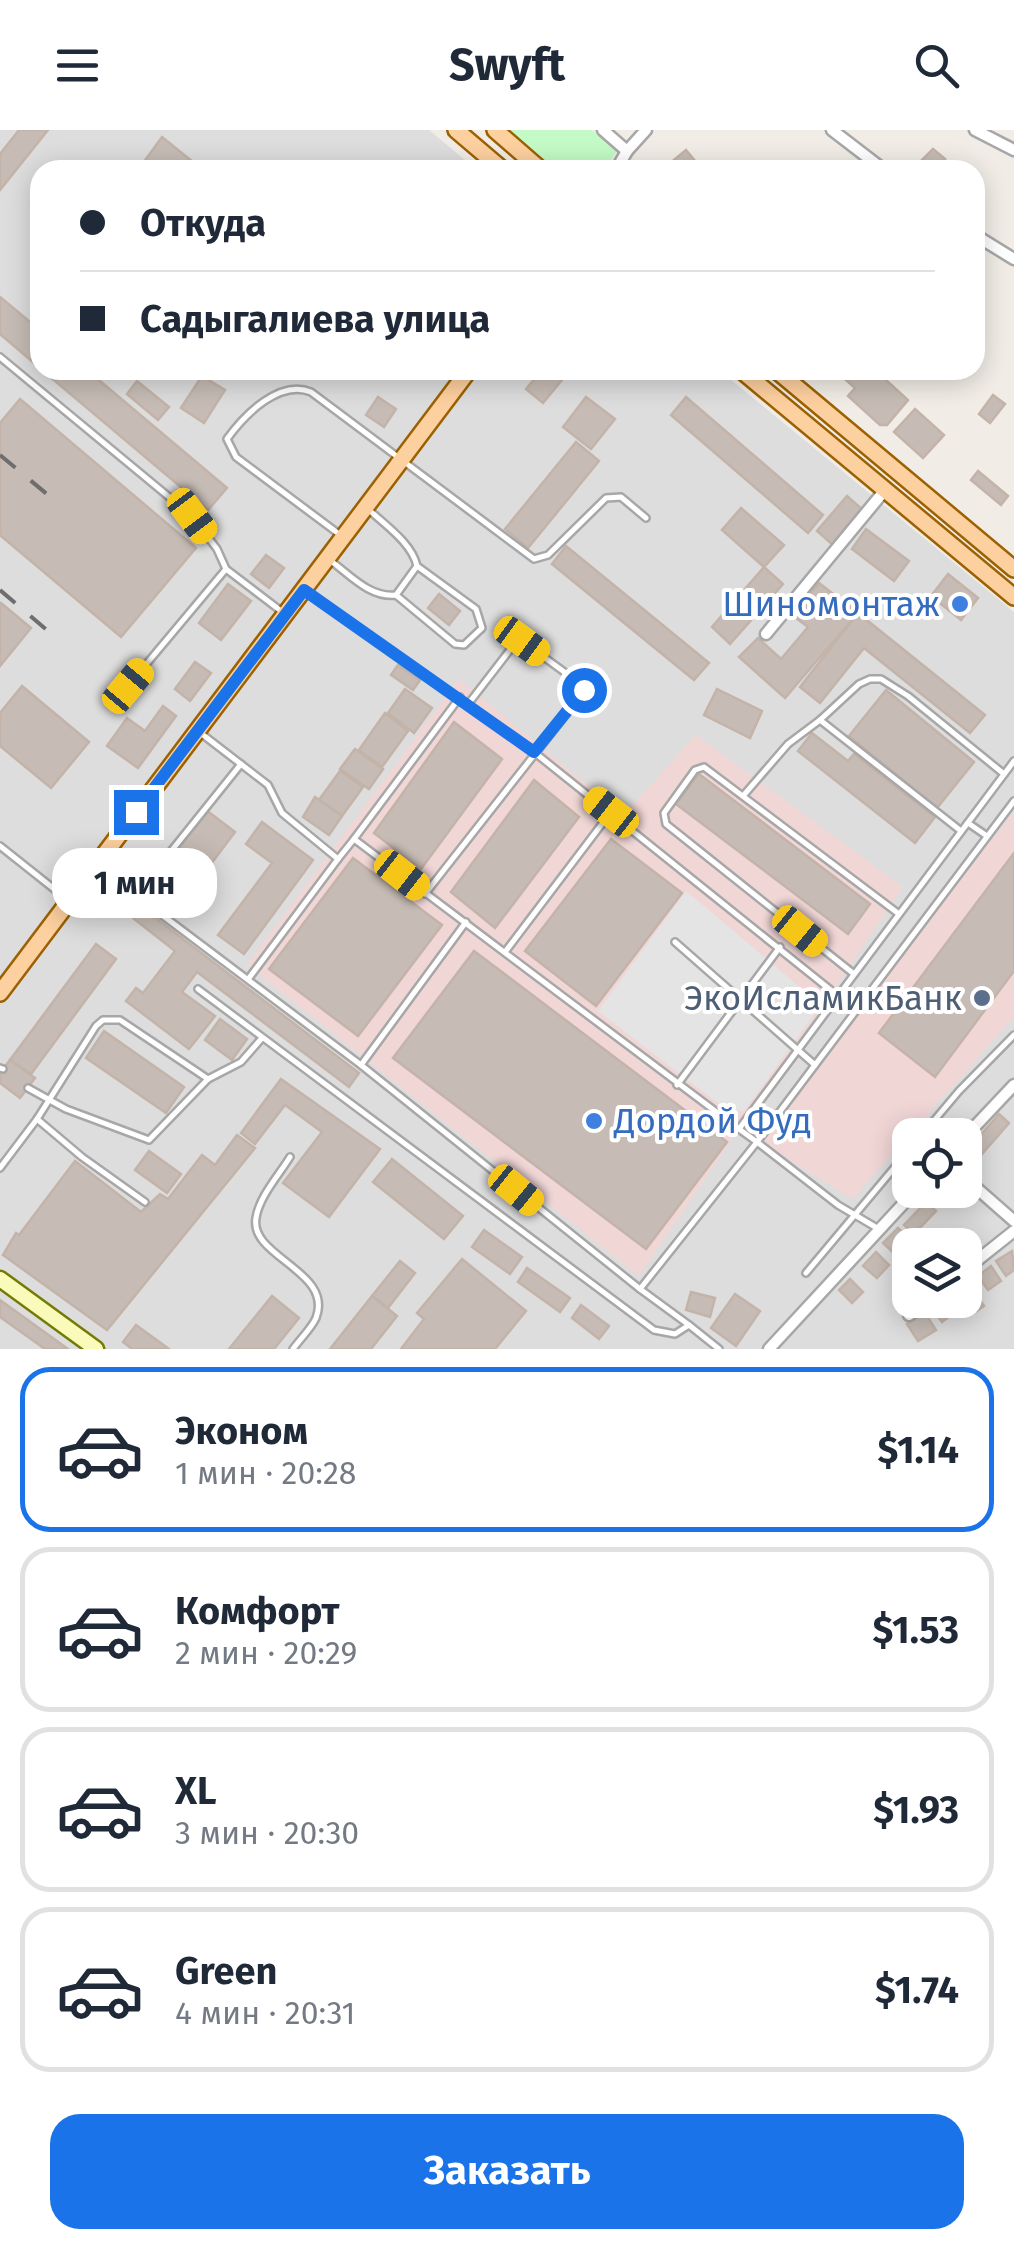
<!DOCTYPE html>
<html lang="ru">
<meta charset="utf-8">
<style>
body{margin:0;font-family:"Fira Sans",sans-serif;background:#f2f2f3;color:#1f2937;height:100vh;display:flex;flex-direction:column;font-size:38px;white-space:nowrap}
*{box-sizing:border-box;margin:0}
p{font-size:32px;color:#747a83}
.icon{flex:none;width:55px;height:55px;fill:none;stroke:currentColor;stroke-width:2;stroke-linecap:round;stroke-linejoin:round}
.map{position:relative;height:1219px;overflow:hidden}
.details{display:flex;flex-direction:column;background:#fff;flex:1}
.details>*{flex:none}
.top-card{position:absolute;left:30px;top:30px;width:955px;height:220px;border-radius:30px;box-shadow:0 5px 25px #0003;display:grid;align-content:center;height:220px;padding:0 50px;background:#fff}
.fabs{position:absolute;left:892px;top:988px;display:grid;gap:20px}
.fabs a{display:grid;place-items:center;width:90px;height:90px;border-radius:20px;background:#fff;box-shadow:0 5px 25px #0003;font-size:50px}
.end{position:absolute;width:45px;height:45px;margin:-22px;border:12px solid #1a73e8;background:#fff;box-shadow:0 0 0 5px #fff}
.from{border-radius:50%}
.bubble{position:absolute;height:70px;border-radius:30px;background:#fff;box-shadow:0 5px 25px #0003;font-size:32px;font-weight:700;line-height:70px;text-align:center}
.car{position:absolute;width:30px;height:60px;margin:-30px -15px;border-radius:12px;box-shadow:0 0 8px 2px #0007;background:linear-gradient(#f5c518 24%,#345 0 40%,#f5c518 0 76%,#345 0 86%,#f5c518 0)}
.top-card b{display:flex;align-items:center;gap:35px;height:95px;font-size:38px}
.top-card b+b{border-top:2px solid #e0e1e3}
.top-card i{width:25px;height:25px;background:#1f2937}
ul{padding:18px 0 0;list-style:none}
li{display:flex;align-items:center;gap:30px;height:165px;margin:0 20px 15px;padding:0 30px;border:5px solid #e0e1e3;border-radius:30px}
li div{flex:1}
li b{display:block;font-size:38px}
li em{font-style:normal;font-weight:700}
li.current{border-color:#1a73e8}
li>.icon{width:90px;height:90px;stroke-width:1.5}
.cta{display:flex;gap:20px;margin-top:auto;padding:20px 50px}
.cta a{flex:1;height:115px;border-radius:30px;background:#1a73e8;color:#fff;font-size:40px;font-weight:700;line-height:115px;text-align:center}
header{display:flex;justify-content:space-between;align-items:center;height:130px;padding:0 50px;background:#fff;font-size:45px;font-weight:700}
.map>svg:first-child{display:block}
.residential{fill:#dedddd;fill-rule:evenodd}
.commercial{fill:#f1d6d6}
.park{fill:#c3fac5}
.parking{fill:#e4e4e4}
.building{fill:#c6bcb5;stroke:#c3b3a8;stroke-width:2.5}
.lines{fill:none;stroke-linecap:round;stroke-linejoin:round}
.lane-casing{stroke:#a7a7a7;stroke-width:10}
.street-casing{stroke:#a7a7a7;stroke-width:15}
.secondary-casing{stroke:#737b03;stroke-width:19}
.primary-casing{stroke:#9c6100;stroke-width:20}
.lane{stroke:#fff;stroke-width:5}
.street{stroke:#fff;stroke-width:10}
.secondary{stroke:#fafbba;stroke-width:14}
.primary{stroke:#fdd09f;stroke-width:15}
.rail{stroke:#6e6e6e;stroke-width:4;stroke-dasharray:20 20;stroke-linecap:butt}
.route{stroke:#1a73e8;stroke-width:12}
.shop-dot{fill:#3f7fe0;stroke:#fff;stroke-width:4}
.service-dot{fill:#5c6f8a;stroke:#fff;stroke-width:4}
.labels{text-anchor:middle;stroke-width:8;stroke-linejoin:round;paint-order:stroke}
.shop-label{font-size:35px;fill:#366cbe;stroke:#fff;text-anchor:end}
.service-label{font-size:35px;fill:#4e5e75;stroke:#fff;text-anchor:end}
</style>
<header><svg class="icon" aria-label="menu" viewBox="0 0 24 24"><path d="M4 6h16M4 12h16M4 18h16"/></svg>Swyft<svg class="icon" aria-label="search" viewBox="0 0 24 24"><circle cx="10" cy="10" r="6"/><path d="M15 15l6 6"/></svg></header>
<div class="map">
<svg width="1014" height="1219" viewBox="0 0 1014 1219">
<rect width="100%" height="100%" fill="#f1ede6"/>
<path class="residential" d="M0,0H429L477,40H40V240H719L1014,482V1219H0ZM910,1005H965V1060H910ZM910,1115H965V1170H910Z"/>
<g class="commercial">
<path d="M459,549L624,685L696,605L903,757L639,1146L247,835Z"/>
<path d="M1014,681V887L852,1069L759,1010Z"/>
</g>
<path class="park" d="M502,0H592L617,21L604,40H551Z"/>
<path class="parking" d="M686,761L821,875L744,981H728L598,881Z"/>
<g class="building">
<path d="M19,0H48L0,60V24Z"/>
<path d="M162,7L203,40H138Z"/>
<path d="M933,19L945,29L930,40L921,31Z"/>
<path d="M686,20L695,31L686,40H675L669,34Z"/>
<path d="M0,167L40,200V238L0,204Z"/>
<path d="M42,240H87L227,358L208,380Z"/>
<path d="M542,240H570L543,273L526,259Z"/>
<path d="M835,240H875L908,270L887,295H880L848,266L855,258Z"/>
<path d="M202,246L225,260L204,293L181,278Z"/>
<path d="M137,251L169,277L158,290L127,264Z"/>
<path d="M993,265L1005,274L990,293L979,284Z"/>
<path d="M378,267L396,279L384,297L366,285Z"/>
<path d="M586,267L615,289L591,319L563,297Z"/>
<path d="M686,267L823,385L808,403L671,285Z"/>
<path d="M20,269L196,418L121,507L0,405V293Z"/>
<path d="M915,279L944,305L923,328L894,302Z"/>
<path d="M576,312L599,331L528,418L505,399Z"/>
<path d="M978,341L1008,366L1001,375L971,350Z"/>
<path d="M847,366L864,381L834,416L817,401Z"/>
<path d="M741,378L784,415L764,437L722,400Z"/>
<path d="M866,399L909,431L894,451L852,419Z"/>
<path d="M566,416L709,533L694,550L552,434Z"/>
<path d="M266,425L284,438L269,458L251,444Z"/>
<path d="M764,437L783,454L730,514L712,497Z"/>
<path d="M948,444L978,468L961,490L931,466Z"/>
<path d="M819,453L858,483L785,568L739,527L758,508L781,529L808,497L792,485Z"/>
<path d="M228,454L251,471L221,510L199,493Z"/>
<path d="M439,464L460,481L449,495L428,478Z"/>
<path d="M1,473L31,498L0,536V474Z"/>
<path d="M858,483L985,585L970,603L864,518L820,573L800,557Z"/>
<path d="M195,532L211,543L190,571L175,559Z"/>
<path d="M398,535L420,550L413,560L391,545Z"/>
<path d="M22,556L89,612L51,658L0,616V583Z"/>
<path d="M405,559L432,578L414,603L388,583Z"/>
<path d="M717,559L762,581L750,608L704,585Z"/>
<path d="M886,560L974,632L937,678L849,606Z"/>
<path d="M163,576L176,586L138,638L107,616L127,588L145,601Z"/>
<path d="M385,583L408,601L382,637L359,620Z"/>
<path d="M454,592L502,629L421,739L374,703Z"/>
<path d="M812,603L848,631L854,624L935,687L915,713L798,621Z"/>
<path d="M355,619L383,639L369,659L340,639Z"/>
<path d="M340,641L363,657L342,686L319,670Z"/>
<path d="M699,644L870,774L848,804L676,674Z"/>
<path d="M534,650L579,687L495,798L451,762Z"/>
<path d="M315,667L342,686L329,705L303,687Z"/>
<path d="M206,680L235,702L183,771L154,749Z"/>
<path d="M262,692L313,730L244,824L218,805L272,733L246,714Z"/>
<path d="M611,709L682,763L596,876L525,821Z"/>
<path d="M1014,723V841L935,947L879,903Z"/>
<path d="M353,728L442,795L358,906L269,839Z"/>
<path d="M141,777L359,943L349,957L197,842L182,862L215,886L189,919L126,871L136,858L143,863L175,821L133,788Z"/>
<path d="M96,814L116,829L31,944L10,930Z"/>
<path d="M474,821L727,1012L646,1119L393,928Z"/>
<path d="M220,889L247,909L232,930L205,910Z"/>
<path d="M104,901L184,957L166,983L86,928Z"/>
<path d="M10,930L35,948L20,968L0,953V943Z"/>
<path d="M281,949L380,1019L329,1087L283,1053L322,1002L285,975L255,1014L241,1003Z"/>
<path d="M999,984L1009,993L982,1024L972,1015Z"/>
<path d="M237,1005L255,1018L107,1200L3,1125L16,1103L19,1105L75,1031L141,1082L160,1064L168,1069L202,1025L215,1035Z"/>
<path d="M149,1021L181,1044L167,1063L135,1040Z"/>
<path d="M392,1029L463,1086L444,1109L373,1052Z"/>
<path d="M926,1072L936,1081L914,1104L904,1095Z"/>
<path d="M898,1098L914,1114L900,1129L883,1113Z"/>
<path d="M484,1100L522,1127L510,1144L472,1117Z"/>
<path d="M1012,1121L1014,1140L1006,1146L996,1131Z"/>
<path d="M876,1122L889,1135L877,1148L863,1136Z"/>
<path d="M462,1129L526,1181L495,1219H401L424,1189L417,1183Z"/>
<path d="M400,1131L415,1143L388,1178L372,1166Z"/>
<path d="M991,1136L1001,1151L988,1160L978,1146Z"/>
<path d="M527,1138L570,1168L560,1182L518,1152Z"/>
<path d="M850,1149L863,1162L852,1173L839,1160Z"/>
<path d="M969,1153L984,1176L975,1182L965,1169V1156Z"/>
<path d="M691,1162L715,1168L710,1187L686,1180Z"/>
<path d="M735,1164L760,1181L736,1216L711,1198Z"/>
<path d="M272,1166L299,1188L274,1219H229Z"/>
<path d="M372,1166L397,1186L371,1219H330Z"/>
<path d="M0,1170L68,1219H45L0,1187Z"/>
<path d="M942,1170H947L955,1182L942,1192L932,1178Z"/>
<path d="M581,1175L609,1196L599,1209L572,1188Z"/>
<path d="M925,1183L936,1200L918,1211L907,1194Z"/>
<path d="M136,1195L169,1219H132L123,1212Z"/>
</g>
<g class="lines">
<defs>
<g id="lane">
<path d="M483,40L484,27"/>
<path d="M0,227L192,386L217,419L226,439L285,484"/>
<path d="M339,404L236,327L227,309C245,284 280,249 311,262L534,429L548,425L606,368L621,367L646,388"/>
<path d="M331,431C350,445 370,468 396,465L417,436C412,413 385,395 368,379"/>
<path d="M307,462L534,622L838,866L1014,631"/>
<path d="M396,465L455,514L464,515L482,498L476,479L417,436"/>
<path d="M128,556L226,439"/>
<path d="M460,567L354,709L739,999L838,866L856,880"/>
<path d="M820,590L961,701"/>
<path d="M198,601L268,655L282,683L338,729L354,709"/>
<path d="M743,666L788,614L820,590L859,554L870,549H881L908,566L1004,644"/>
<path d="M968,693L987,706"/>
<path d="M0,716L68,770"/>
<path d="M97,736L361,935L640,1159L757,1012L838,1075L877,1098"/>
<path d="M425,764L585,560L582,555L522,511L516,512L469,573"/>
<path d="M136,765L241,634"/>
<path d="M675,812L815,935"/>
<path d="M505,822L611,682"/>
<path d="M854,844L666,694L664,683L695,640L704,637L899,784"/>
<path d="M249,848L338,729"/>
<path d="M198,859L654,1200L675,1204L689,1195L719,1219"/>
<path d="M361,935L466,792"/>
<path d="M0,938L3,939"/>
<path d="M677,955L780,817"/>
<path d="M28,958L66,979L149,1010L208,949L241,932L262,908"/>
<path d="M37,989L82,1027L145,1072"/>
<path d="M739,999L757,1012L1014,671"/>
<path d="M922,1005L959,961L1014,905"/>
<path d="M290,1027C279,1045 259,1067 256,1088C249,1127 334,1141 316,1188C311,1199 300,1209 293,1219"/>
<path d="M0,1038L37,989L96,896L103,890H120L208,949"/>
<path d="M806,1143L910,1019"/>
<path d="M640,1159L689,1195"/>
</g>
<g id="street">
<path d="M603,0L627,21"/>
<path d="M832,0L884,40"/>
<path d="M975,0L1014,20"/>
<path d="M616,40L627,21L646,0"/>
<path d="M975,105L1014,129"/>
<path d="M766,504L885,360"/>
<path d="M965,1007L1014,955"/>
<path d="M965,1048L1014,1091"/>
<path d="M965,1140L1014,1101"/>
<path d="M909,1185L928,1170"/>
<path d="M769,1219L916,1060"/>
</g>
<path id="secondary" d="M0,1149L96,1219"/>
<g id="primary">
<path d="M456,0L503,40"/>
<path d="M495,0L541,40"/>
<path d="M741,240L1014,467"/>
<path d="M776,240L1014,439"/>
<path d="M0,863L469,240"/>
</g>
</defs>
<use href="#lane" class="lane-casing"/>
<use href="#street" class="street-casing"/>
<use href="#secondary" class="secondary-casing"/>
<use href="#primary" class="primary-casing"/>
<use href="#lane" class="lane"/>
<use href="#street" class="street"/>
<use href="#secondary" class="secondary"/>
<use href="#primary" class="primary"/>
<g class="rail">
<path d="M0,325L48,365"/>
<path d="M0,460L55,507"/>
</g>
</g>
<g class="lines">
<path class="route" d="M136,682L304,460L534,622L584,560"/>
</g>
<g class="shop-dot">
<circle cx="960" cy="474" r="10"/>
<circle cx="594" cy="991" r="10"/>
</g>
<circle class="service-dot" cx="982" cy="868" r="10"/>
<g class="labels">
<g class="shop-label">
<text x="940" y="486">Шиномонтаж</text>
<text x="614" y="1003" text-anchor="start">Дордой Фуд</text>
</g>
<g class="service-label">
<text x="962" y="880">ЭкоИсламикБанк</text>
</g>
</g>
</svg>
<div class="fabs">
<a><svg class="icon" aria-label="locate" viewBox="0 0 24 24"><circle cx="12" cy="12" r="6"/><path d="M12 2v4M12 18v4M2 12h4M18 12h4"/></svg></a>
<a><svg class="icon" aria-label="layers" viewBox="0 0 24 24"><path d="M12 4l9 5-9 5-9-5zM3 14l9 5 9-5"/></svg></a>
</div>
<i class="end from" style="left:584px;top:560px"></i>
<i class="end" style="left:136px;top:682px"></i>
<div class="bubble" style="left:52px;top:718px;width:165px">1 мин</div>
<i class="car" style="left:192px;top:386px;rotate:143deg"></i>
<i class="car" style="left:522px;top:511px;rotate:126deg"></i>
<i class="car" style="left:128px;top:556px;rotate:40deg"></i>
<i class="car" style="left:611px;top:682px;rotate:308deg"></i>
<i class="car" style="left:402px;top:745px;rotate:128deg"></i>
<i class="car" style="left:800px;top:801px;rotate:129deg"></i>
<i class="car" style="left:516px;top:1060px;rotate:129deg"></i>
<div class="top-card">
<b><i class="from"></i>Откуда</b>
<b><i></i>Садыгалиева улица</b>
</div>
</div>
<section class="details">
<ul>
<li class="current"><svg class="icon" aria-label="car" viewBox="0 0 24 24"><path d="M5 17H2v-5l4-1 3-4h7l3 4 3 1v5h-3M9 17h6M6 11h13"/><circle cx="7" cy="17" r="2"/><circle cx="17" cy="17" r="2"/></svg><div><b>Эконом</b><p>1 мин · 20:28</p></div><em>$1.14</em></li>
<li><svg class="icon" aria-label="car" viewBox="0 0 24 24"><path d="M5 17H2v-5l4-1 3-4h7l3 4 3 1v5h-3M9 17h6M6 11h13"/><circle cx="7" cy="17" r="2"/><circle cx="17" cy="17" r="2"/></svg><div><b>Комфорт</b><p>2 мин · 20:29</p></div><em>$1.53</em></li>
<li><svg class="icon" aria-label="car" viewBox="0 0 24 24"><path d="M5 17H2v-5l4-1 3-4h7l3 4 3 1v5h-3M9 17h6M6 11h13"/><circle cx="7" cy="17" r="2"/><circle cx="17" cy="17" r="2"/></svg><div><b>XL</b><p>3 мин · 20:30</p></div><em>$1.93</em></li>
<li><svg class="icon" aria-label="car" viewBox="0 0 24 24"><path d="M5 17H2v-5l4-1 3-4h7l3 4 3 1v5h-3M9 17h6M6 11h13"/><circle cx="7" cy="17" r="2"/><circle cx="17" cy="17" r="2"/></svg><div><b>Green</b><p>4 мин · 20:31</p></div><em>$1.74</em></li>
</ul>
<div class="cta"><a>Заказать</a></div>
</section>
